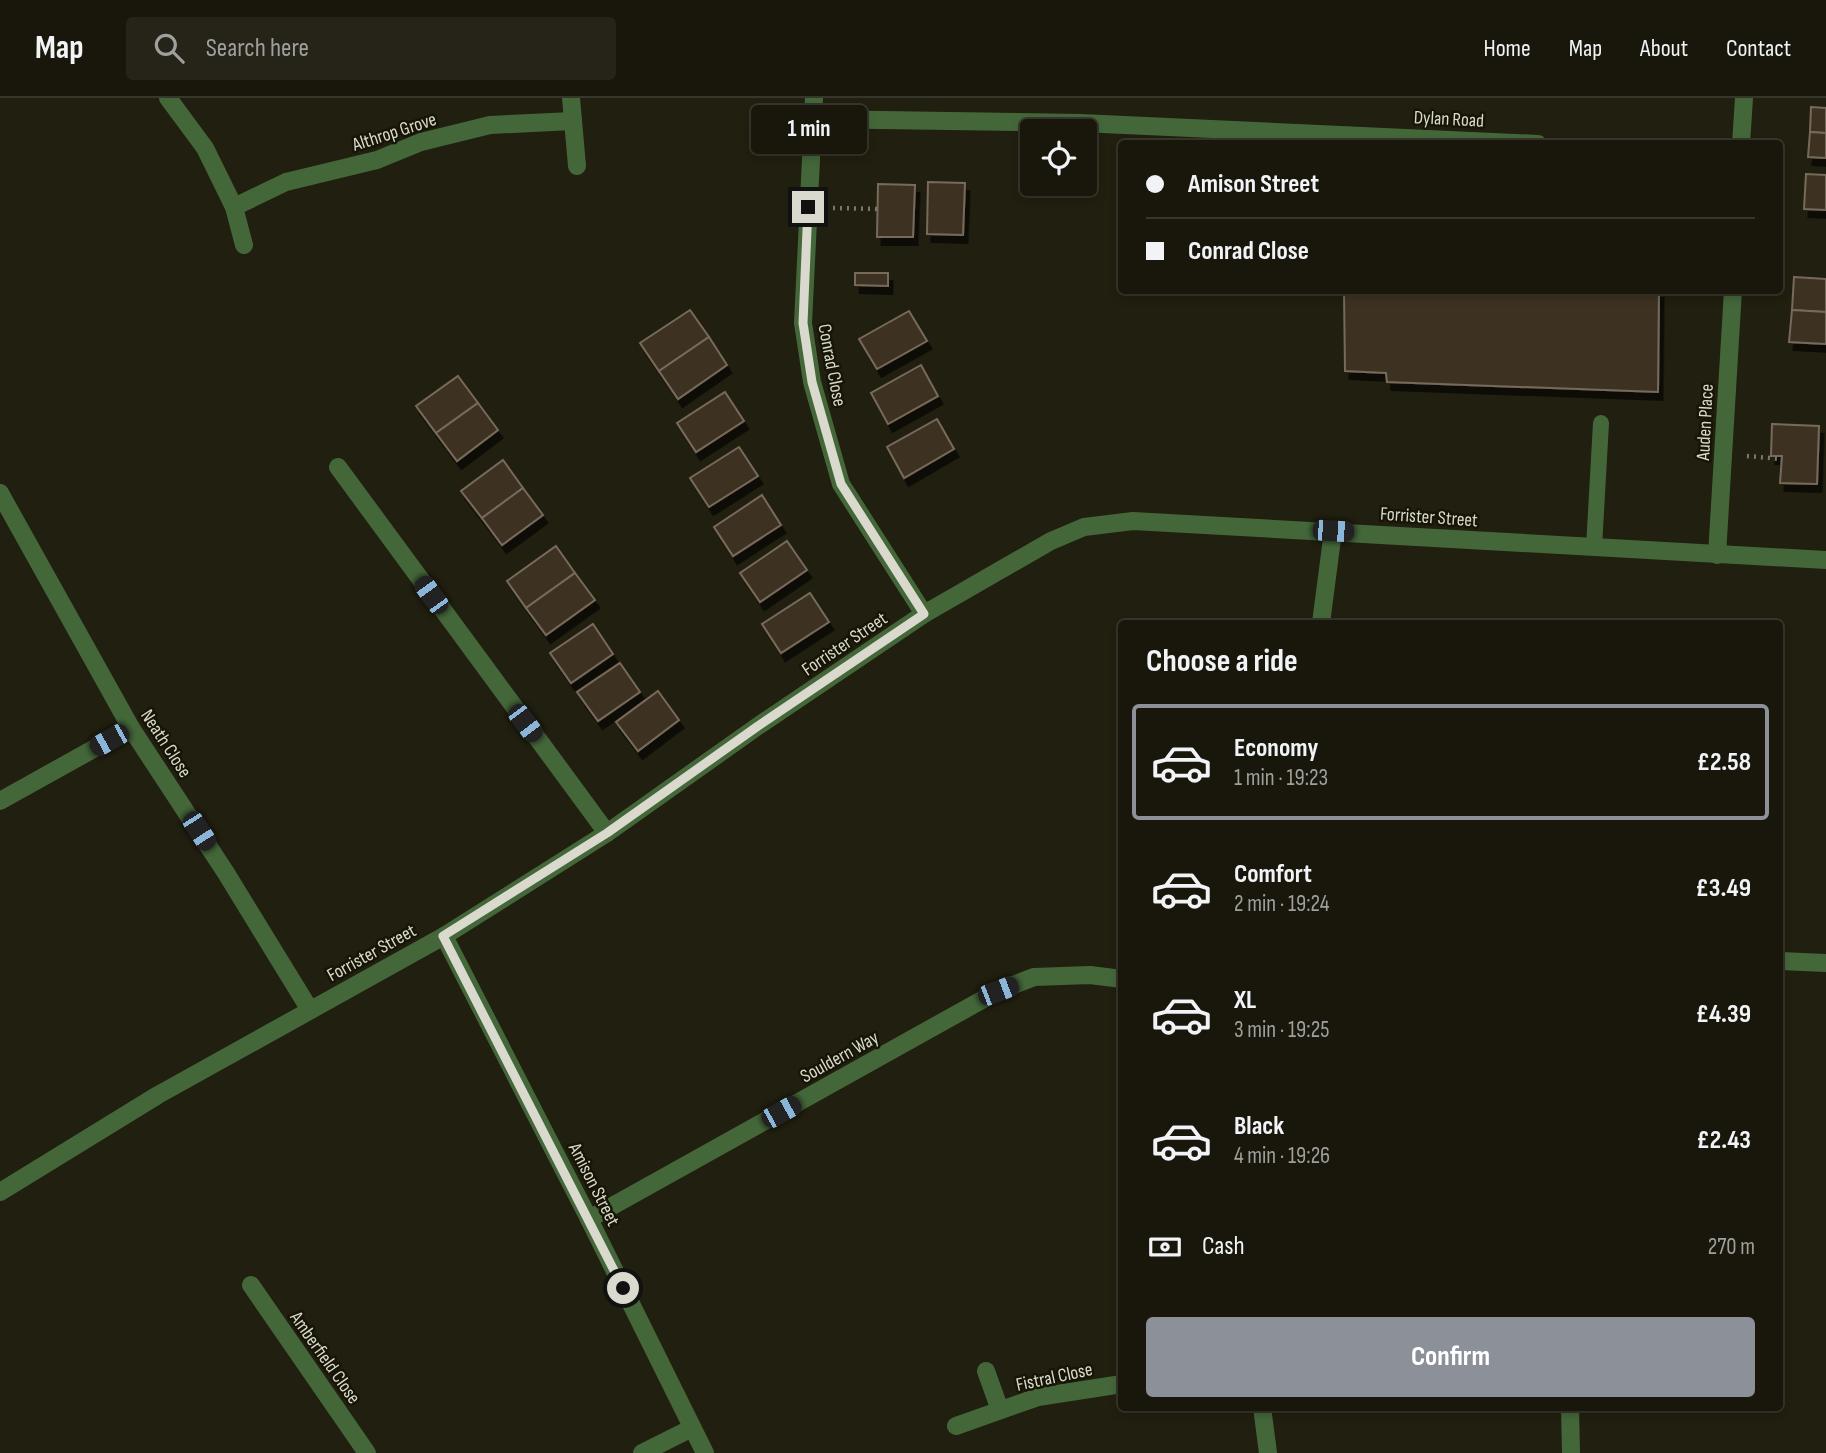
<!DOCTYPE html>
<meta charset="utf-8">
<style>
body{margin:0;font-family:"Sofia Sans Condensed",sans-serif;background:#262419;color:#f1f3f6;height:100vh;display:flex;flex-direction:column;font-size:26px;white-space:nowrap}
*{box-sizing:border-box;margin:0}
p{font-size:23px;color:#9f9f9d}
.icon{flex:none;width:38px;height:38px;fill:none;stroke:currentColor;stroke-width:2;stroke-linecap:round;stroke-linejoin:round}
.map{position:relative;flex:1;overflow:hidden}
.side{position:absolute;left:1118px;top:522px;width:665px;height:791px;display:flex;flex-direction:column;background:#19170b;border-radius:7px;box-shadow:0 4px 10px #0003,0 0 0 2px #37362c}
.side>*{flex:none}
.hud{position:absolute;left:1118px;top:42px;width:665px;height:154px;border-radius:7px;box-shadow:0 4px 10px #0003,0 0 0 2px #37362c;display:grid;align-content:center;height:154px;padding:0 28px;background:#19170b}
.tools{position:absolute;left:1020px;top:21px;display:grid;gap:14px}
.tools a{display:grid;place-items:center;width:77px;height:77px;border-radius:7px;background:#19170b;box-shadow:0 4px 10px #0003,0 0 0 2px #37362c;font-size:35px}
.end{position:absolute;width:32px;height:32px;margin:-16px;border:9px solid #d9d9ce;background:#111;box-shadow:0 0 0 4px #111}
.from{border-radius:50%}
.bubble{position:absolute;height:49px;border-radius:7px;background:#19170b;box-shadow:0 4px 10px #0003,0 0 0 2px #37362c;font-size:23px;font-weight:700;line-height:49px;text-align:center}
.car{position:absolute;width:21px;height:42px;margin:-21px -10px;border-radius:9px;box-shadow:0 0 5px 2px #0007;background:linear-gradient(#222 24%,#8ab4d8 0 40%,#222 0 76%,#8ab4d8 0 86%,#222 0)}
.hud b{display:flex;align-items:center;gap:24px;height:66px;font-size:26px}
.hud b+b{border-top:2px solid #37362c}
.hud i{width:18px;height:18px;background:#f1f3f6}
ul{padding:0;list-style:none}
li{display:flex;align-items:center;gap:21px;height:116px;margin:0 14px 10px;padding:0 14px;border:4px solid transparent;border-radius:7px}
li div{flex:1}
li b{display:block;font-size:26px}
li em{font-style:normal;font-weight:700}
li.on{border-color:#8c9099}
li>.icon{width:63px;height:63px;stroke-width:1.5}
h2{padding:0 28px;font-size:32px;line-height:84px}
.pay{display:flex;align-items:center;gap:18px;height:77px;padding:0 28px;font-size:26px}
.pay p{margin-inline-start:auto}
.cta{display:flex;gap:14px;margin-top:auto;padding:14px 28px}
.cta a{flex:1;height:80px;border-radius:7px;background:#8c9099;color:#fff;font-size:28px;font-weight:700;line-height:80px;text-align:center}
header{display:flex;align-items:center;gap:42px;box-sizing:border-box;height:98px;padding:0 35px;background:#19170b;border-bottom:2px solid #37362c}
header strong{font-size:33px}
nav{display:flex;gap:38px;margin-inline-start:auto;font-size:24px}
.search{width:490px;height:63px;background:#262419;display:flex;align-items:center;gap:18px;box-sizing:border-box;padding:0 24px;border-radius:7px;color:#9f9f9d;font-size:26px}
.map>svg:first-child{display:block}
.building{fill:#3d3123;stroke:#776a5a;stroke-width:2;filter:url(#shadow)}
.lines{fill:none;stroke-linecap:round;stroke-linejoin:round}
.path{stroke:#7a796b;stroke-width:4.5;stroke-dasharray:2 5;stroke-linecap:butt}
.service{stroke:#44673a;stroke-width:16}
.minor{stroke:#44673a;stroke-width:18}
.route{stroke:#d9d9ce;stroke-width:9}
.labels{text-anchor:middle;stroke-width:5;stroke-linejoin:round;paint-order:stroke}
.street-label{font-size:19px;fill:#d9d9ce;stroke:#171606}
</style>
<header>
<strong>Map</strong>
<div class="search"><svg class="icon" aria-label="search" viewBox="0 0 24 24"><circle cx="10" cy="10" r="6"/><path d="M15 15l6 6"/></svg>Search here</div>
<nav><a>Home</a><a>Map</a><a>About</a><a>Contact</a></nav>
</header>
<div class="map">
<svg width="1826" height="1355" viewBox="0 0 1826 1355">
<defs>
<filter id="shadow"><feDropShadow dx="4.5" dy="8" stdDeviation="0" flood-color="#0009"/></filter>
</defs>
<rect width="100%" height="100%" fill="#211f0f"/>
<g class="building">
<path d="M1811,9L1826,10V35L1810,34Z"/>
<path d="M1810,34L1826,35V60L1808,59Z"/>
<path d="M1806,76L1826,77V112L1804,111Z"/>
<path d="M928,84L965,85L963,137L927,136Z"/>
<path d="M878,86L915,87L913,139H877Z"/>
<path d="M855,175H888V188L855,187Z"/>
<path d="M1794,179L1826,181V214L1792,212Z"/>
<path d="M1344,192H1659L1658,294L1387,284L1386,275L1345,273Z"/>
<path d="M690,212L709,239L659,273L640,245Z"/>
<path d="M1792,212L1826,214V246L1789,244Z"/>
<path d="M909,213L927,243L877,271L859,241Z"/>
<path d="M709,239L727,267L678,301L659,273Z"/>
<path d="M921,267L938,298L888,326L871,295Z"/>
<path d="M458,278L478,305L436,335L416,308Z"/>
<path d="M725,294L744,323L696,354L677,325Z"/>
<path d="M478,305L498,332L457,363L436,335Z"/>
<path d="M937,321L954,351L904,380L887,349Z"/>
<path d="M1772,326L1819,328L1817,386L1780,385L1782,358H1771Z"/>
<path d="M739,349L758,378L709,409L690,380Z"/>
<path d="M503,362L523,390L482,420L461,393Z"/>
<path d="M523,390L543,417L502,447L482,420Z"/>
<path d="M762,397L781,427L733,458L714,429Z"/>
<path d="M787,443L807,472L760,504L740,475Z"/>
<path d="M556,448L575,475L526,510L507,483Z"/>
<path d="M575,475L595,502L546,537L526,510Z"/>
<path d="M810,495L829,524L781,555L762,526Z"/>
<path d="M593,526L613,556L571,585L550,555Z"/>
<path d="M620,565L640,594L598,623L577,594Z"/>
<path d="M658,593L679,622L638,653L616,624Z"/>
</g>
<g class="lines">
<g class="path">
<path d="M833,110L878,111"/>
<path d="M1747,358L1781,361"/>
</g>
<path class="service" d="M1594,449L1601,325"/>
<g class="minor">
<path d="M168,0L205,50L234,109L244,147"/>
<path d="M571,0L577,68"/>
<path d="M814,0L803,225L812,284L841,386L924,516"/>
<path d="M813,21L1081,25L1538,46"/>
<path d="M1741,46L1744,0"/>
<path d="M234,109L286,84L377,62L421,44L490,27L573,23"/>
<path d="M338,369L607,735"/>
<path d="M0,395L131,630L226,775L310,912"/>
<path d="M1717,457L1733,192"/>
<path d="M1321,525L1333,433"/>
<path d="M0,703L131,630"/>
<path d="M444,838L589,1121L705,1355"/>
<path d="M1780,863L1826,865"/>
<path d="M0,1094L158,997L444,838L607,735L758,628L924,516L1051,443L1084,429L1133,423L1826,462"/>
<path d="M589,1121L998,893L1034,879L1090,877L1122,881"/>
<path d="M251,1187L367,1355"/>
<path d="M986,1273L1000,1312"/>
<path d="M1262,1309L1268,1355"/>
<path d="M1570,1309L1571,1355"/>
<path d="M956,1328L1038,1299L1122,1286"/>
<path d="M642,1355L692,1330"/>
</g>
</g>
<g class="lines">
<path class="route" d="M623,1190L443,838L607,735L758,628L924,516L841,386L812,284L803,225L808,109"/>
</g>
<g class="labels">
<g class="street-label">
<text transform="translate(1449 20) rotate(3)" y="7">Dylan Road</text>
<text transform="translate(394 33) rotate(-18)" y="7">Althrop Grove</text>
<text transform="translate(833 267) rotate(79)" y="7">Conrad Close</text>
<text transform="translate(1704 324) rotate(-87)" y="7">Auden Place</text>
<text transform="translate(1429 418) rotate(4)" y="7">Forrister Street</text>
<text transform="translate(844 545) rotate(-34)" y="7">Forrister Street</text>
<text transform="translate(167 645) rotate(57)" y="7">Neath Close</text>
<text transform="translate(371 854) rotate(-29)" y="7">Forrister Street</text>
<text transform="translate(839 958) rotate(-29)" y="7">Souldern Way</text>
<text transform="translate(595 1086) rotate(63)" y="7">Amison Street</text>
<text transform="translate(326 1259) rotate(55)" y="7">Amberfield Close</text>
<text transform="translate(1054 1278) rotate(-12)" y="7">Fistral Close</text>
</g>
</g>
</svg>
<div class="tools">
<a><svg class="icon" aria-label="locate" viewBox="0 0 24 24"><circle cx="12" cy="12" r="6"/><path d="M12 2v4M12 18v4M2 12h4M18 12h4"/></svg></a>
</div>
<i class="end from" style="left:623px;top:1190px"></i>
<i class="end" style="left:808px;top:109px"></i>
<div class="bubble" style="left:751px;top:7px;width:116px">1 min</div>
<i class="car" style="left:1333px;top:433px;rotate:93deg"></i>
<i class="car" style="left:431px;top:497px;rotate:324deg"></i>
<i class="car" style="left:525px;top:625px;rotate:143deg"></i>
<i class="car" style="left:109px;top:642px;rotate:241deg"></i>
<i class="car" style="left:199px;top:733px;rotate:147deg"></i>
<i class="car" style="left:998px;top:893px;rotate:69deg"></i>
<i class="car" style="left:781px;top:1014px;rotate:61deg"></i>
<div class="hud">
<b><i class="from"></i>Amison Street</b>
<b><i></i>Conrad Close</b>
</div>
<section class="side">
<h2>Choose a ride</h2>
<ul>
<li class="on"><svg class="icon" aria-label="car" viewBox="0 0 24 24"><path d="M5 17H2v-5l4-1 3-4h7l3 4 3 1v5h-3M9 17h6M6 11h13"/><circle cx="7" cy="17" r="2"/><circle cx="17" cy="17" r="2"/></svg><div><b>Economy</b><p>1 min · 19:23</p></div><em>£2.58</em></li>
<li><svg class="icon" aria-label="car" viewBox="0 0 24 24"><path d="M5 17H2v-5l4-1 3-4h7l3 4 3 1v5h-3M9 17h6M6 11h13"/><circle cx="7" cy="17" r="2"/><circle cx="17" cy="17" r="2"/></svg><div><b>Comfort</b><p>2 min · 19:24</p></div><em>£3.49</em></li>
<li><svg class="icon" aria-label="car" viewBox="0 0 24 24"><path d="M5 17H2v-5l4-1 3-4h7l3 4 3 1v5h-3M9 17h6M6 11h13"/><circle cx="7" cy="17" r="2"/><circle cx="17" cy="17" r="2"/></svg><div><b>XL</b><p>3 min · 19:25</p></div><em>£4.39</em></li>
<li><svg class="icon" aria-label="car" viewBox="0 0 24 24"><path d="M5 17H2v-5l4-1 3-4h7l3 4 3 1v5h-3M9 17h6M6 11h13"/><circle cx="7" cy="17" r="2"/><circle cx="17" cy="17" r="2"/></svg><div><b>Black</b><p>4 min · 19:26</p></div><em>£2.43</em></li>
</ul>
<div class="pay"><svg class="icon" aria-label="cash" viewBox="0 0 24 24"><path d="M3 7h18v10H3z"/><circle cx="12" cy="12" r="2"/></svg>Cash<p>270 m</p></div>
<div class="cta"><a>Confirm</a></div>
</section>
</div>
